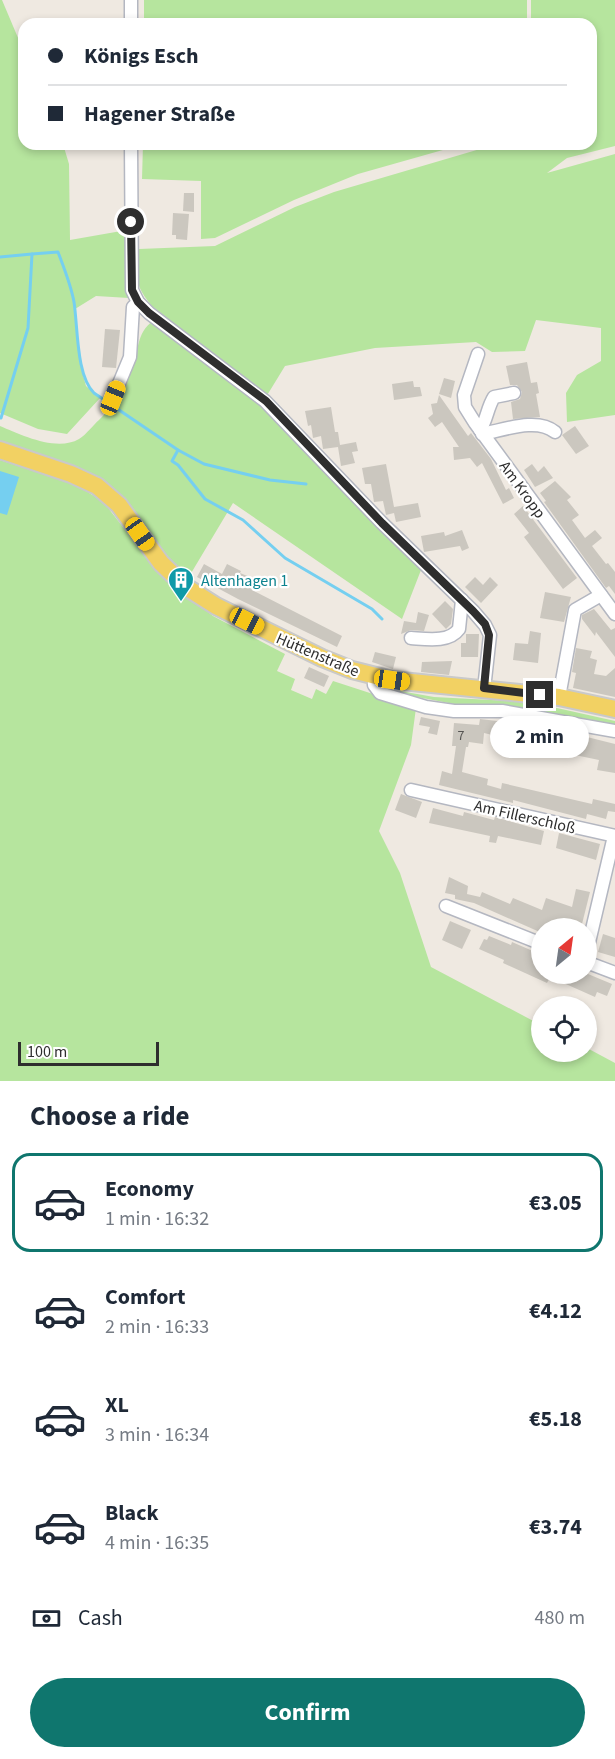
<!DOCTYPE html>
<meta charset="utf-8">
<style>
body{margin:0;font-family:"Source Sans 3",sans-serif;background:#f6f6f7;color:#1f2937;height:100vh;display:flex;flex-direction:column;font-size:22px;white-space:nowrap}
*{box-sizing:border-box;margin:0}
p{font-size:20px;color:#747a83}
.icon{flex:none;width:33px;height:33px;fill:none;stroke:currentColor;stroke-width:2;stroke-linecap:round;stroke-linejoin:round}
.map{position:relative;height:1081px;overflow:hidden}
.panel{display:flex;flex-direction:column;background:#fff;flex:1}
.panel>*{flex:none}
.guide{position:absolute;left:18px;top:18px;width:579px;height:132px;border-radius:18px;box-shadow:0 3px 9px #0003;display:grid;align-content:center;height:132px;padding:0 30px;background:#fff}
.needle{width:39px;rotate:29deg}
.tools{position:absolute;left:531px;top:918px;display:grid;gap:12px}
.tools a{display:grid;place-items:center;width:66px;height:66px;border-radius:50%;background:#fff;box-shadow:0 3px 9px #0003;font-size:30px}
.scale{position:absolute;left:18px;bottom:15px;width:141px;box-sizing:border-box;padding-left:6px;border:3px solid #2e2e2e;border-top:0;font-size:16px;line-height:21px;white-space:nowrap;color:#2e2e2e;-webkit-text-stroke:4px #fff;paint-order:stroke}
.end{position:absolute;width:27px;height:27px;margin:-14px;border:8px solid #2e2e2e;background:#fff;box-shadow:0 0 0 3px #fff}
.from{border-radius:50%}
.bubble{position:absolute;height:42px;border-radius:21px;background:#fff;box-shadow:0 3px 9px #0003;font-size:20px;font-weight:700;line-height:42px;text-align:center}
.car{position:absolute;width:18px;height:36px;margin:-18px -9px;border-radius:8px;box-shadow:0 0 4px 2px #0007;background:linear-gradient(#f5c518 24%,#345 0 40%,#f5c518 0 76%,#345 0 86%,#f5c518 0)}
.guide b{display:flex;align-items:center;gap:21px;height:57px;font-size:22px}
.guide b+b{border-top:2px solid #e0e1e3}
.guide i{width:15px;height:15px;background:#1f2937}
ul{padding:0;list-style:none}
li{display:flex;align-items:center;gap:18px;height:99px;margin:0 12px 9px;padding:0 18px;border:3px solid transparent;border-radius:18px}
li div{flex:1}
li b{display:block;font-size:22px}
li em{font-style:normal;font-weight:700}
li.on{border-color:#0f766e}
li>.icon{width:54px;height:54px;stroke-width:1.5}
h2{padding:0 30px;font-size:27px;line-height:72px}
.pay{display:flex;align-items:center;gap:15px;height:66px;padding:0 30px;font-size:22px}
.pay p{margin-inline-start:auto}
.primary-button{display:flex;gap:12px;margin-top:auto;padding:12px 30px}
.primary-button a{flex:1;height:69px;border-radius:36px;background:#0f766e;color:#fff;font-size:24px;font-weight:700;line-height:69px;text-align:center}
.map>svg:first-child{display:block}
.green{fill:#b6e59e}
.water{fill:#75cff0}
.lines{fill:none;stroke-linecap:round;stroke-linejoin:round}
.stream{stroke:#75cff0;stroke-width:3}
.building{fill:#cbc7bf}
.minor-casing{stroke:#b4b7c1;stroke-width:15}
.major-casing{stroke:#c9c9c9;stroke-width:20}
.minor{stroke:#fff;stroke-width:12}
.major{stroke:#f2d163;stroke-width:16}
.route{stroke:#2e2e2e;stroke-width:8}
.labels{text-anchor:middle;stroke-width:4.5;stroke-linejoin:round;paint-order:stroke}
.number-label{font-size:14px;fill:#555452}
.street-label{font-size:16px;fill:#2e2e2e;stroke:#fff}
.culture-label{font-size:16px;fill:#0d838f;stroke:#fff;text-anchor:start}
</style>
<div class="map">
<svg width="615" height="1081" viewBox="0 0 615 1081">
<rect width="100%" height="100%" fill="#efe9e1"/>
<g class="green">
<path d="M0,0H2L24,52V144H63L69,164L70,240L127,230L129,298L96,296L75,309L80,364L86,386L100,398L67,434L38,429L0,413Z"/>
<rect x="144" y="0" width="383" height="24"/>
<path d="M531,0H615V146L567,158L547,173L615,154V415L567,422L566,393L577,375L601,361V328L536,320L525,351L492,352L476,342L375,348L285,366L266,397L152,306C133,284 137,276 139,249L215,246L295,207L334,192L497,144H591V24H531Z"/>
<path d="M143,144H464L358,174L294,200L215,238L201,239V181L142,179Z"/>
<path d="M153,321L259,399L421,570L402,619L233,503L187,580L122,500L0,442V426C21,435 57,452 79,439C87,434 93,425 99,420C113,407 125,387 132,370C139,351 136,333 153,321Z"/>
<path d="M0,460C36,472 76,480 105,504L162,577L213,616L285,654L277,671L295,679L291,690L312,699L316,689L326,694L333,681L416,708L411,745L379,831L400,873L431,967L541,1025L542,1052H586L587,1048L615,1063V1081H0Z"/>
<path d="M389,689L434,697L512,701L557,708L615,721V725L511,706L454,704L391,692Z"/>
</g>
<path class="water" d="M0,471L19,477L7,515L0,513Z"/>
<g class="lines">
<g class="stream">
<path d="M32,254L58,252C64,268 71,285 74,302C78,328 76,375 94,393L178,450L204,464L270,480L306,484"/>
<path d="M0,257L32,254L28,328L1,418"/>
<path d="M178,450L172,461L178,465L205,499L243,520L285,558L372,609L382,619"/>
</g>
</g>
<g class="building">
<path d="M184,193H194V212L183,211Z"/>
<path d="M173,213L189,214L187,240L176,239V235H172Z"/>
<path d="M105,329L120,330L116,368L102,367Z"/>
<path d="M527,362L531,383L537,382L539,393L536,394L540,417L513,419L511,402L520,399L522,392L517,385H510L506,366Z"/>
<path d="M444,378L455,381L451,398L439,394Z"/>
<path d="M413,381L414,387H420L422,396L394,400L392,384Z"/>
<path d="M439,395L468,436L471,433L491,459L506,490L509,488L514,498L503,504L482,463L477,467L470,458L454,460L453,447H459L442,422L435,427L428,418L433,414L431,404L437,403Z"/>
<path d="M331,407L335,432H338L340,445L356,442L358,451L352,452L355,463L341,466L338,447L323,449L321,436L313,438L311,425L308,426L305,411Z"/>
<path d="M575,426L589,446L576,454L562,435Z"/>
<path d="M386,464L394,507L418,503L421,517L396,522L394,513L386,515L383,501L374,502L371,484H365L362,468Z"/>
<path d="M532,464L538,472L544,466L553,478L535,487L524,470Z"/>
<path d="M555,481L571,497L567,500L579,515L572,520L585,538L595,530L602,538L592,546L606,564L608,563L615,572V594L609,586L606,588L544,502L546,501L540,493Z"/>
<path d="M523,506L577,578L563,589L524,537L529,533L514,514Z"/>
<path d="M462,530L469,548L462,551L460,546L424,552L421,536L444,532L445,536Z"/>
<path d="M204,564L222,574L227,564L241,571L240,573L257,580L252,590L342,636L337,647L238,599L197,577Z"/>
<path d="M475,577L483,585L490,577L498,585L481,603L465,587Z"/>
<path d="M545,592L571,597L564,622L540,618Z"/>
<path d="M445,601L453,609L451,624L446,629L432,614Z"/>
<path d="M594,609L611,630L615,628V657L596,632L595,636L582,619V615Z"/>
<path d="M418,612L429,615L424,631L411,630L401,634L404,621L416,623Z"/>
<path d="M530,631L541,633L538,663L513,660L515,643L528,644Z"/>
<path d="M466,634H479L478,657H461V643H466Z"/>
<path d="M576,648L592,651L590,658L597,660L594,674L606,676L615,668V697L573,688L576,673L572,672Z"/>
<path d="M375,652L396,657L393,669L372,662Z"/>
<path d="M452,661L449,675L421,672L422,662Z"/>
<path d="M309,667L329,676L324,687L304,678Z"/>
<path d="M421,717L440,721L437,735L428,733L430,727L419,725Z"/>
<path d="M480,719L547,727L615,744V773L597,770L599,760L575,755L574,757L554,752L556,746L522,738L521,742L484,733L483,744L469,742L468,747H466L462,772L488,779L487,785L501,789L502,783L592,804L593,799L615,804V812L608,811L606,819L587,814L586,819L513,800V803L439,785L442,771L452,774L456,746H452L454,723L479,725Z"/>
<path d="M401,794L422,802L416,818L395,810Z"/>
<path d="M433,808L463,816L464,812L494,820L495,817L544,831L541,845L498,836L496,843L489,842L490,836L429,823Z"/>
<path d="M559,833L600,844L596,860L556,848Z"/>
<path d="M449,877L468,886L467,894L480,897L482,892L510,904L513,898L542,910L546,898L572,907L576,889L590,892L581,928L557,924L555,928H542V933L474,903L455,899V895L445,893Z"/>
<path d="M450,921L471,930L462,949L442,940Z"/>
<path d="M603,934L615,938V957L598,952Z"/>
<path d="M489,936L511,945L512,942L542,955V974H588L612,984L607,996L597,992L595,997L550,977L547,983L503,963L504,960L479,949L484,939L487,940Z"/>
</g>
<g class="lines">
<defs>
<g id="minor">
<path d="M131,24V0"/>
<path d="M131,144L132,290L138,302L149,313L265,401L382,523L473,611L485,625L490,635L484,689"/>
<path d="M478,354L464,395L465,407L475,423L615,614"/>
<path d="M113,398L130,357L133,307L138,302"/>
<path d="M480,430C487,420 487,408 494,397L514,393"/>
<path d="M482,434C504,430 537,417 555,432"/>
<path d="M411,638C426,639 449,643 459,629L462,600"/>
<path d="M374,676V685L380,693L426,707L454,711H502L615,731"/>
<path d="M559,697L575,610L601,595"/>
<path d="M411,790L615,836"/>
<path d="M446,906L542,944"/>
<path d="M586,955L614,836"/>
<path d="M586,962L615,973"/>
</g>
<path id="major" d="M0,450L71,474L97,486L119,505L161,563L186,587L216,606L322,658L352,670L392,680L559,697L615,709"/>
</defs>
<use href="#minor" class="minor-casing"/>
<use href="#major" class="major-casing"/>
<use href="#minor" class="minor"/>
<use href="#major" class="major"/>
</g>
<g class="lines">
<path class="route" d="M131,222L132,290L138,302L149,313L266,401L382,523L473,611L485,624L489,635L484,688L540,695"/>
</g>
<defs>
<symbol id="building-pin" viewBox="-11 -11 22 30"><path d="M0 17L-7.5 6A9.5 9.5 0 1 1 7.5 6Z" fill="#0f9aa8" stroke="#fff"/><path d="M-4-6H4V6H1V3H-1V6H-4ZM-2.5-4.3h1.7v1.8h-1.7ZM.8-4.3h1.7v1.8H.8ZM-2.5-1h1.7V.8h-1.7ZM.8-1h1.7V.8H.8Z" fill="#fff"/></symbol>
</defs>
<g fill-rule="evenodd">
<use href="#building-pin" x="166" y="565" width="30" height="40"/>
</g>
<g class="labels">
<g class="number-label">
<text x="461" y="740">7</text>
</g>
<g class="street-label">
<text transform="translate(523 489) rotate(54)" y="6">Am Kropp</text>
<text transform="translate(318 654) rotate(23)" y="6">Hüttenstraße</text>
<text transform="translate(525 816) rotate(13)" y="6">Am Fillerschloß</text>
</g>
<g class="culture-label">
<text x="201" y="586">Altenhagen 1</text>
</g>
</g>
</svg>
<div class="tools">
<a><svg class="needle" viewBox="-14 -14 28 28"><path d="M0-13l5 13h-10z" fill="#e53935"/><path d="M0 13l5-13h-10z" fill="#747a83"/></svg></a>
<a><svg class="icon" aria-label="locate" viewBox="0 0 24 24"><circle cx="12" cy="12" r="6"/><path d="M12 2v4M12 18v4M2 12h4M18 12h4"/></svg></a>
</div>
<div class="scale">100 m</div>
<i class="end from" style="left:131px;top:222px"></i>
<i class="end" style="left:540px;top:695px"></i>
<div class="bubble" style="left:490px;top:716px;width:99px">2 min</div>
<i class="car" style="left:113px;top:398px;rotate:22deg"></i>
<i class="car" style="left:140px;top:534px;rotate:145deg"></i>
<i class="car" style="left:247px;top:621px;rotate:117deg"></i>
<i class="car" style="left:392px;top:680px;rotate:98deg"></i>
<div class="guide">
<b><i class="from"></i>Königs Esch</b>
<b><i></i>Hagener Straße</b>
</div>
</div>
<section class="panel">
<h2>Choose a ride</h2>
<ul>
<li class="on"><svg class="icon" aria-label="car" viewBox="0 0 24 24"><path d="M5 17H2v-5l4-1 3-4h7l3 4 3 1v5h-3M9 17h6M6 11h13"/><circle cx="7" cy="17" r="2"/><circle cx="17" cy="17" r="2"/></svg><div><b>Economy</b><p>1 min · 16:32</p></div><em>€3.05</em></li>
<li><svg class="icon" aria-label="car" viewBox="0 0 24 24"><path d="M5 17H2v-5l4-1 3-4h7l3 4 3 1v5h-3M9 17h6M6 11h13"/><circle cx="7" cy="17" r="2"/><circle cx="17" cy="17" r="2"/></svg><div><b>Comfort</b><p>2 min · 16:33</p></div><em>€4.12</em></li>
<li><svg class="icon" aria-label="car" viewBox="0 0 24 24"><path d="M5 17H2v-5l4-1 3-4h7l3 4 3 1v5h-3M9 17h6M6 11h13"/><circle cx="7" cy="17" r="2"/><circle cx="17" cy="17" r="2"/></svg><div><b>XL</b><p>3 min · 16:34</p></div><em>€5.18</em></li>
<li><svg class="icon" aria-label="car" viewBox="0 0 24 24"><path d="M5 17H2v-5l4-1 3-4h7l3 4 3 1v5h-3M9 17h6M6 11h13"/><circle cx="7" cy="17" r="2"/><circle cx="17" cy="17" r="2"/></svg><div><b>Black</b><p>4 min · 16:35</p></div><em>€3.74</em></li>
</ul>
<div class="pay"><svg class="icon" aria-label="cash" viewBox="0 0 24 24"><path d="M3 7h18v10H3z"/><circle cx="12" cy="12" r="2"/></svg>Cash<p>480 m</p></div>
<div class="primary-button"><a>Confirm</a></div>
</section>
